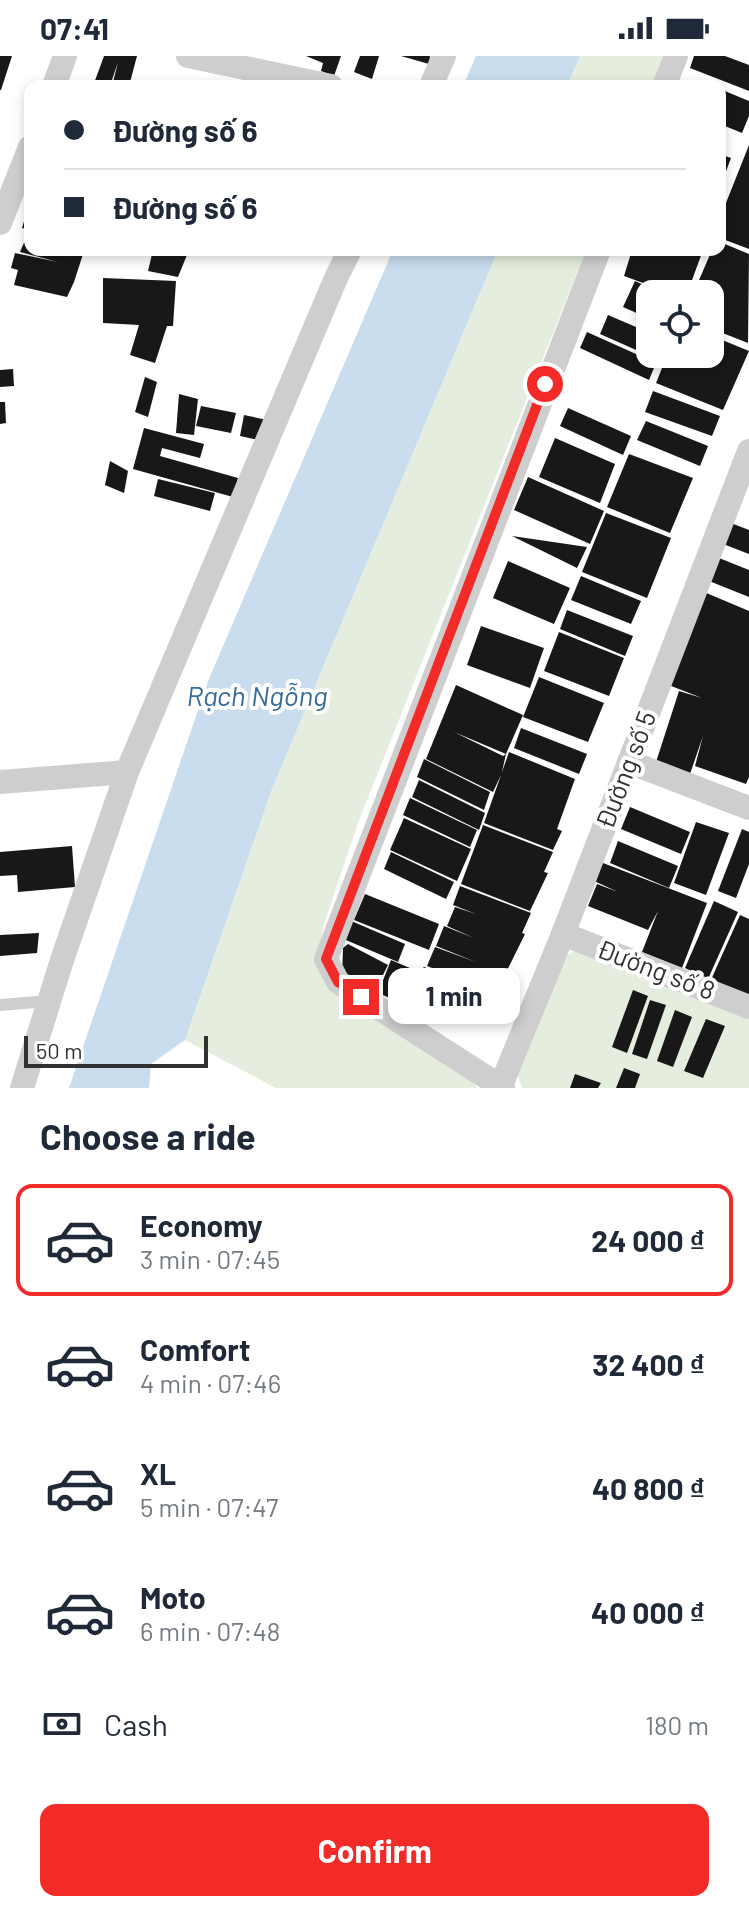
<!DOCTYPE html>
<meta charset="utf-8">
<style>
body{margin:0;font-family:Barlow,sans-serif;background:#f2f2f3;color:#1f2937;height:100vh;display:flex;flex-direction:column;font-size:30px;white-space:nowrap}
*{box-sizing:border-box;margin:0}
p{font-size:26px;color:#747a83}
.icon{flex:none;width:44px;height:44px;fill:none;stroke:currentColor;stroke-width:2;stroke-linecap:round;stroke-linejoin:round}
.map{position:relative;height:1032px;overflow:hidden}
.sheet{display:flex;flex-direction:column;background:#fff;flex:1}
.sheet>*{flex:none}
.guide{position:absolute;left:24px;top:24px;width:702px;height:176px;border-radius:16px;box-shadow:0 4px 12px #0003;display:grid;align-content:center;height:176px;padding:0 40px;background:#fff}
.buttons{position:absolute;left:636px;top:224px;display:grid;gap:16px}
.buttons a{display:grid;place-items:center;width:88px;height:88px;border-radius:16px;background:#fff;box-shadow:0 4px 12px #0003;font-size:40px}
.scale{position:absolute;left:24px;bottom:20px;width:184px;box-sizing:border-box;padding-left:8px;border:4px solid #313131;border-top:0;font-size:22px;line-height:28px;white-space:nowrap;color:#313131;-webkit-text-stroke:6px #fff;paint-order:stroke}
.end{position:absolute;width:36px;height:36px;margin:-18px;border:10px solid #f32b28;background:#fff;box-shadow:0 0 0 4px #fff}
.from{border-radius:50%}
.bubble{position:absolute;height:56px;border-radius:16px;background:#fff;box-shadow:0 4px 12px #0003;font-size:26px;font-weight:700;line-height:56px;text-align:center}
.guide b{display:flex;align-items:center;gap:28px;height:76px;font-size:30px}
.guide b+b{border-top:2px solid #e0e1e3}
.guide i{width:20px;height:20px;background:#1f2937}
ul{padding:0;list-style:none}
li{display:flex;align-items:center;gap:24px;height:112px;margin:0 16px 12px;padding:0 24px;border:4px solid transparent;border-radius:16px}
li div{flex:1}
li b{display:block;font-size:30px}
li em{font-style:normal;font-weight:700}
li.on{border-color:#f32b28}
li>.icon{width:72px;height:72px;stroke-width:1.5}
h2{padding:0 40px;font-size:36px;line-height:96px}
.pay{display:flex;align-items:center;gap:20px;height:88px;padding:0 40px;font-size:30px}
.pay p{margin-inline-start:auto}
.action{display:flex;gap:16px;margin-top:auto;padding:16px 40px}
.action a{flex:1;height:92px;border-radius:16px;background:#f32b28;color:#fff;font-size:32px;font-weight:700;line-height:92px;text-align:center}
.status{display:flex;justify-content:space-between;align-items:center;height:56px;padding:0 40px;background:#fff;direction:ltr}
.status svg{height:22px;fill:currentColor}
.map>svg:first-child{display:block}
.green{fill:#e5eede}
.water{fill:#c9ddef}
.building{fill:#181818}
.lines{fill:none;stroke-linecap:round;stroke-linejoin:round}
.lane{stroke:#cecece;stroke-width:12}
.street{stroke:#cecece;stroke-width:24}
.route{stroke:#f32b28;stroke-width:10}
.labels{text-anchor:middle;stroke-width:8;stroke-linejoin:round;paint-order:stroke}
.street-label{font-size:26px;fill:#313131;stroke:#fff}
.water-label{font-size:28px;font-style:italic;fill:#376b9a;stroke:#fff}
</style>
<div class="status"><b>07:41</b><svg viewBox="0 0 49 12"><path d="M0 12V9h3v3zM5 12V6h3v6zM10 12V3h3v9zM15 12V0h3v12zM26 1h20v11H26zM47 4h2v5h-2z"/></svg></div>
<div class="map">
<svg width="749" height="1032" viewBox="0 0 749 1032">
<rect width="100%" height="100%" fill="#fff"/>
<g class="green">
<path d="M580,0H663L651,30H567Z"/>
<path d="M498,194H586L358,767L324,868L318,895L466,1017L477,1032H276L185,984L272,733Z"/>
<path d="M578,893L749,958V1032H522L518,1020L566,900Z"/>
</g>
<g class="water">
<path d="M476,0H580L567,30H463Z"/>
<path d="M393,194H498L272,733L185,984L151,1008L149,1032H69L208,625Z"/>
</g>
<g class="building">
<path d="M0,0H12L1,34H0Z"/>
<path d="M104,0H137L129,30H112L118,6L110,30H93Z"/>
<path d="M306,0H341L334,20L321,15L323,7Z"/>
<path d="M360,0H379L372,23L354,16Z"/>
<path d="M401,0H430L429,8Z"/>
<path d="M694,0H725L749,9V35L690,12Z"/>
<path d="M720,33L749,45V60L742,77L720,68Z"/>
<path d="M749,89V193L720,182V162Z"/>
<path d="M720,98L731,102L725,118L720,116Z"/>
<path d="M29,149H30V174L22,172Z"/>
<path d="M26,182L30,183V194L84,195L74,226L67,241L14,229L18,214L11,212L15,197L58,206L20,196Z"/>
<path d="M720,186L749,198L748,287L710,272V238H693L712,194H720Z"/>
<path d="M153,194H189L178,221L148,215Z"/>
<path d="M632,194H703L687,238H673L624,220Z"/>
<path d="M103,222L176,225L173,270H167L155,307L130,299L139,269L103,267Z"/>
<path d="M635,225L664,238H650V263L623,251Z"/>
<path d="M608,259L650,277V298H664L661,305L600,278Z"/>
<path d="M587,276L656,307L649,324L580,292Z"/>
<path d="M710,279L749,295L723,354L656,327L664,307L667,309L671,298H710Z"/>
<path d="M13,313L14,330L0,331V314Z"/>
<path d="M145,321L157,326L148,361L135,356Z"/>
<path d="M653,335L720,360L712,380L645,356Z"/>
<path d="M179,338L198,343L194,379L176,377Z"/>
<path d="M0,346H5L6,367L0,368Z"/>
<path d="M201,350L236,357L231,377L196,370Z"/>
<path d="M568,352L631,380L623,399L560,370Z"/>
<path d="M244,359L267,364L263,385L240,380Z"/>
<path d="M646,365L708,390L700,410L637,384Z"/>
<path d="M144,372L204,388L200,402L162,392L160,400L238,422L233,441L133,413Z"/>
<path d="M555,382L615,408L600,447L539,421Z"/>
<path d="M629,398L693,422L670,477L607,451Z"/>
<path d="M110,405L128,415L124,437L105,429Z"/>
<path d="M528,421L604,455L590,488L514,454Z"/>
<path d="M158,423L215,437L210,455L154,440Z"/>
<path d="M606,457L671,482L647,542L582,516Z"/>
<path d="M731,467L749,474V498L723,488Z"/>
<path d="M512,480L587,491L577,512Z"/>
<path d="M719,502L749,514V541L709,525Z"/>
<path d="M508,505L570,532L554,568L493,542Z"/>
<path d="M581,520L641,545L631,568L571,544Z"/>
<path d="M704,536L749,555V721L746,728L695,710L703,680L690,718L656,706L679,635L702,642L666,628Z"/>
<path d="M567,554L633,580L625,600L560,573Z"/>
<path d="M481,570L544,592L530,632L467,609Z"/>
<path d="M559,576L624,602L609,640L544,615Z"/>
<path d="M539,621L604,647L588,686L523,661Z"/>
<path d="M456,629L523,659L506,698L454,676L503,700L506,698L502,716L509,696L575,723L557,773L562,775L553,794L484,767L501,719L493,736L426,703Z"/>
<path d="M521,672L587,698L579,718L514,692Z"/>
<path d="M424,703L490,736L484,754L417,721Z"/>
<path d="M419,724L485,757L479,774L412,741Z"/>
<path d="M410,742L477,774L470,791L403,759Z"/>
<path d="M630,751L690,776L681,798L621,773Z"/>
<path d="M404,762L471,793L457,825L390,794Z"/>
<path d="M696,766L729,777L706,839L674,827Z"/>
<path d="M483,769L553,796L544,816L548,817L530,855L461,828Z"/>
<path d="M742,773L749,776V808L736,842L718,835Z"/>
<path d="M618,785L678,810L669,832L610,807Z"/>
<path d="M72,790L75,831L18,836L17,819L0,820V796Z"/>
<path d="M391,796L454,826L446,843L384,813Z"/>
<path d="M603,807L707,847L682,912L642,896L658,855L648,874L588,850L597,828L618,836L594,825Z"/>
<path d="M460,830L531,857L522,877L525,878L496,937L427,910L435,891L476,906L436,890L444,870L474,882L447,870L455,851L476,858L453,849Z"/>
<path d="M365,838L439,868L429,894L354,864Z"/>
<path d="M714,845L738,856L708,923L685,912Z"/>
<path d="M740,859L749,863V941L710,926Z"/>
<path d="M349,864L405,888L398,906L341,882Z"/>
<path d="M39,877L37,897L0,900V879Z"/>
<path d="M348,888L388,909L374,937L342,920L343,892Z"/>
<path d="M391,904L417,915L404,948L378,937Z"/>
<path d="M424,911L494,938L485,957L417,930L418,917Z"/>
<path d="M633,934L648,940L627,997L612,991Z"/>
<path d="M650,944L666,949L647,1003L632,998Z"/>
<path d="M675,954L692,961L673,1011L657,1005Z"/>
<path d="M706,963L725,970L703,1022L684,1015Z"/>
<path d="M624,1012L640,1018L635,1032H616Z"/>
<path d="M575,1018L601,1027L598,1032H570Z"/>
</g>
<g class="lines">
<path class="lane" d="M0,949L49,945"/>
<g class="street">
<path d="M188,0L331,30"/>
<path d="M54,30L65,0"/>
<path d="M431,30L444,0"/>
<path d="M664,30L676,0"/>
<path d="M0,167L30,91"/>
<path d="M629,706L749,752"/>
<path d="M0,726L127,716"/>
<path d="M563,878L749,951"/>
<path d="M22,1032L62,904L127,716L336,222L350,194"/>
<path d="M500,1032L563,878L749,395"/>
<path d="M503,1032L338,926L326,903L599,194"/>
</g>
</g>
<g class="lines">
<path class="route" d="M361,941L338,926L326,903L545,328"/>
</g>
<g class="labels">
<g class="street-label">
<text transform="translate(626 714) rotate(-69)" y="9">Đường số 5</text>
<text transform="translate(656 914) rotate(21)" y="9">Đường số 8</text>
</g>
<g class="water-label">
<text x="257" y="650">Rạch Ngỗng</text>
</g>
</g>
</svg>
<div class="buttons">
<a><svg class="icon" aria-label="locate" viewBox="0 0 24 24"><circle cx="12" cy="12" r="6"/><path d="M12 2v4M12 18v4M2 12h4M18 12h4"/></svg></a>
</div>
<div class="scale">50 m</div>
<i class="end from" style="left:545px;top:328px"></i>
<i class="end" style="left:361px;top:941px"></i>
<div class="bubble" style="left:388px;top:912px;width:132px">1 min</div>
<div class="guide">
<b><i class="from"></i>Đường số 6</b>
<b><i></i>Đường số 6</b>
</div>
</div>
<section class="sheet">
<h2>Choose a ride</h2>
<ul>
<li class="on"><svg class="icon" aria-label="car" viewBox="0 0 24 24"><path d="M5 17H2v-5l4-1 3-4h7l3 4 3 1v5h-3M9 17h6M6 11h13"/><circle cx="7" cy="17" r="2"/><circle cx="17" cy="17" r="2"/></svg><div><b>Economy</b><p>3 min · 07:45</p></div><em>24 000 ₫</em></li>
<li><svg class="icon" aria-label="car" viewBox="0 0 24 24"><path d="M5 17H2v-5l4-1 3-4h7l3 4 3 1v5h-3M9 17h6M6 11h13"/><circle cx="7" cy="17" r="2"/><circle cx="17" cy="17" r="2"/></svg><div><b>Comfort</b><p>4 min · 07:46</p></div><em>32 400 ₫</em></li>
<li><svg class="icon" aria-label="car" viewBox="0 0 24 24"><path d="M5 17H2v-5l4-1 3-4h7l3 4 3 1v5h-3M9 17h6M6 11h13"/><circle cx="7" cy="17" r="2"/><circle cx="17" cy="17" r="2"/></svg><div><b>XL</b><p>5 min · 07:47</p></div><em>40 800 ₫</em></li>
<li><svg class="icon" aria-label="car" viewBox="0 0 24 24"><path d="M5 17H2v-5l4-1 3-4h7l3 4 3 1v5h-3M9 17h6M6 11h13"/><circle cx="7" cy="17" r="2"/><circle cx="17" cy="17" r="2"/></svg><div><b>Moto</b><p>6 min · 07:48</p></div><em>40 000 ₫</em></li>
</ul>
<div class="pay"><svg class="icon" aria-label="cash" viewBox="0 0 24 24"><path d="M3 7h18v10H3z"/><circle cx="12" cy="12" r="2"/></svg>Cash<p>180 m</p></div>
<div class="action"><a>Confirm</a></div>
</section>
